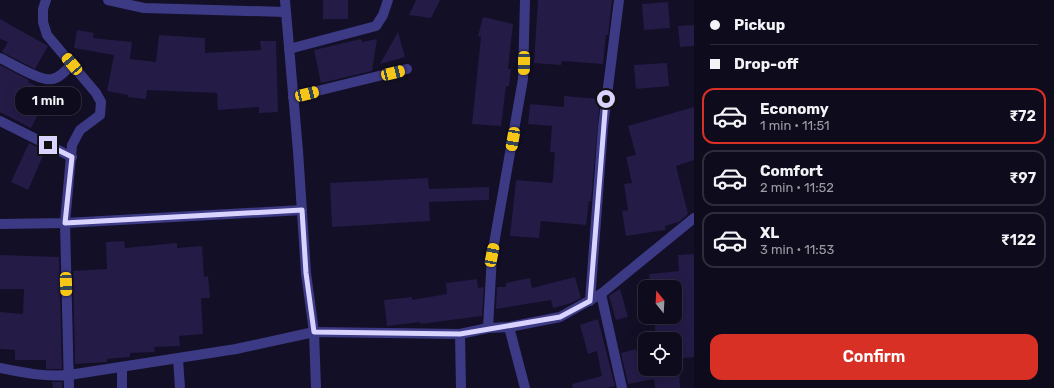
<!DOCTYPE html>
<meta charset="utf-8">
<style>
body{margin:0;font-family:Rubik,sans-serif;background:#1c1929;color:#f1f3f6;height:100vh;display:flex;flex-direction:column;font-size:15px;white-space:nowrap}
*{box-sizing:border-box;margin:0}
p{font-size:13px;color:#9b9ba3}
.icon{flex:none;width:22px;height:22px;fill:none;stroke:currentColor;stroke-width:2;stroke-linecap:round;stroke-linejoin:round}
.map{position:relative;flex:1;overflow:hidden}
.panel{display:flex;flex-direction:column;background:#0e0b1c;width:360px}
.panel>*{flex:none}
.guide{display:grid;align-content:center;height:88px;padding:0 16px;background:#0e0b1c}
.needle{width:26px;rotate:342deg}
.controls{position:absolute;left:638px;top:280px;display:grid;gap:8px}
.controls a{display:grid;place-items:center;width:44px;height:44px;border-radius:8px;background:#0e0b1c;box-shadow:0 4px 16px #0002,0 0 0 1px #2e2b3b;font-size:20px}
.end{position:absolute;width:18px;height:18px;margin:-9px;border:5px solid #d9d4ff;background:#111;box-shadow:0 0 0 2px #111}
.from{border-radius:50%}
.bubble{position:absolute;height:28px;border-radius:12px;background:#0e0b1c;box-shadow:0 4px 16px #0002,0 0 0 1px #2e2b3b;font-size:13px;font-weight:600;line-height:28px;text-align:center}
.car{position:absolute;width:12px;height:24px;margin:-12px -6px;border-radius:5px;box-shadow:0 0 3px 1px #0007;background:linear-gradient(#f5c518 24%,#345 0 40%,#f5c518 0 76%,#345 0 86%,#f5c518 0)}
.guide b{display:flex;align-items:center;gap:14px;height:38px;font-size:15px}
.guide b+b{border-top:1px solid #2e2b3b}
.guide i{width:10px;height:10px;background:#f1f3f6}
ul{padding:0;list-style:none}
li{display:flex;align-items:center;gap:12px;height:56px;margin:0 8px 6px;padding:0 8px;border:2px solid #2e2b3b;border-radius:12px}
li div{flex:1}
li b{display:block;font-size:15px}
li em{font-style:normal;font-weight:600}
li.on{border-color:#d93025}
li>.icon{width:36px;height:36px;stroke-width:1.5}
.action{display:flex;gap:8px;margin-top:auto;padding:8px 16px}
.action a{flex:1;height:46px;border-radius:12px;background:#d93025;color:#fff;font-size:16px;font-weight:600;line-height:46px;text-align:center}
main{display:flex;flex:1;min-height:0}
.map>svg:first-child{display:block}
.building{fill:#241b47}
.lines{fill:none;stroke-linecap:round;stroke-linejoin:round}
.minor{stroke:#3d3a85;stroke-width:10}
.route{stroke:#d9d4ff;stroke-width:5}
</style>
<main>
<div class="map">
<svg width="694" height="388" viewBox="0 0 694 388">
<rect width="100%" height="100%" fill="#130f26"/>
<g class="building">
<rect x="323" y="0" width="25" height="19"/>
<path d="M416,0H440L431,18L409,15Z"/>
<path d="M538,0H612L608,35H606L603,64L562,61L561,65L534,63Z"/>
<path d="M668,2L670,28L644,30L642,4Z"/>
<path d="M483,17L513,24L508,69H511L509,86H506L501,126L472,124L481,37L478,36Z"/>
<path d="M0,19L48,46L35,69L2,52L8,42L0,39Z"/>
<path d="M694,25V46L680,47L678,26Z"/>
<path d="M77,30L94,33L93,38L132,42L130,59L156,62L159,35L205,38V53L261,50L260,41H276L278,112L259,113V107L218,110L217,93L147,90L146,99L128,97V95L107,91L114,55L74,48Z"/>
<path d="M398,32L405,57L380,64Z"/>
<path d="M361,39L362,42L377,39L372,71L321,83L314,50Z"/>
<path d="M667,63L669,86L636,89L634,65Z"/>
<path d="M0,65L29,80L28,82L38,87L34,93L46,99L31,128L0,112Z"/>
<path d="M564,96L600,99L591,201H589L586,225L541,221L539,238L510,236L516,180L552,183L553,178L555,152H550L552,126L528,124L530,104L564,107Z"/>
<path d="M694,107V160L676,166L688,214L679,222L665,226V230L626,236L622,211L628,210L624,184L632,183L626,157L636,155L628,126Z"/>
<path d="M29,143L45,151L28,190L11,182Z"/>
<path d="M428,178L429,189L489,187V200L429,202L430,221L332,227L330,183Z"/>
<path d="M124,241L125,248L177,243V248L202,246L204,277L208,276L210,298H201L203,334L179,336L180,346L154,347L155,352L130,353V357L107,359V362L75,364L73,271L107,269L106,242Z"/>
<path d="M694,254V357L675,359V339H656L654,317H675V287H651L649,274L679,271L678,255Z"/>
<path d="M0,255L59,257L62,369H46V360H15V350L0,349V312L23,314L24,289H0Z"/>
<path d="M575,277L581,298L571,303L553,308L551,300L496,309L497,287H506V283L530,278L532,288Z"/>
<path d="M477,279L478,288L484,287L482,316L420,324V322L387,326L384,300L412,297V300L447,294L446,283Z"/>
<path d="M620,289L628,317L616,320L609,296Z"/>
<path d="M598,319L615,386L607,388H573L572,384L602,376L597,351L588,354L580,325Z"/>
<path d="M636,349L640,369H679L680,388H655L654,379L628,384L621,353Z"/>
<path d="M52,382H62V388H53Z"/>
</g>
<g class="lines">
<g class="minor">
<path d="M46,0L43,9V22L47,35L96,93L101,102L100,115L80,130L72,145L65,223L69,388"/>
<path d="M108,0L144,8L285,12"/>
<path d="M285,0L298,151L306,273L314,332L316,388"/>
<path d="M289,49L376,26L383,15L388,0"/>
<path d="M0,58C11,63 41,82 52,79C60,78 67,69 72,64"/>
<path d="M293,97L407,69"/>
<path d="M0,121L72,157"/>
<path d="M0,224L65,223L302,210"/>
<path d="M601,294L622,388"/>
<path d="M590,301L603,127L619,0"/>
<path d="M509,327L525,388"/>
<path d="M488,328L509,327L560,317L601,294L694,218"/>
<path d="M460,334L461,388"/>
<path d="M178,359L180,388"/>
<path d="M0,368C24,373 45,377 69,375L236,349L314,332L460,334L488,328L492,255L523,79L525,0"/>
<path d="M122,368V388"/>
</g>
</g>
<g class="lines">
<path class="route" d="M48,145L72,157L65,223L302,210L306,273L314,332L460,334L560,317L590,301L606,99"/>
</g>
</svg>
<div class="controls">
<a><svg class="needle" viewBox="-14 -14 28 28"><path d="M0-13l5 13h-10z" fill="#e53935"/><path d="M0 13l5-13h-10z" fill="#9b9ba3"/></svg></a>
<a><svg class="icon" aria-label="locate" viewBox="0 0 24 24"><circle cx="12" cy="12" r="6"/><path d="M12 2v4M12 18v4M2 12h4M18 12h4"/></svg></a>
</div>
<i class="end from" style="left:606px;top:99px"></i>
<i class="end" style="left:48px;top:145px"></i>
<div class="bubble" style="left:15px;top:87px;width:66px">1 min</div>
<i class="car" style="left:524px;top:63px;rotate:181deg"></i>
<i class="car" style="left:72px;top:64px;rotate:320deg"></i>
<i class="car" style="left:393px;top:73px;rotate:76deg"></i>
<i class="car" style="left:307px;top:94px;rotate:76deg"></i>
<i class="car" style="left:513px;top:139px;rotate:190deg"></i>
<i class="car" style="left:492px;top:255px;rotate:11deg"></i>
<i class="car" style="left:66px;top:284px;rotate:178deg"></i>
</div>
<section class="panel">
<div class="guide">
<b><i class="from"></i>Pickup</b>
<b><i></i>Drop-off</b>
</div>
<ul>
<li class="on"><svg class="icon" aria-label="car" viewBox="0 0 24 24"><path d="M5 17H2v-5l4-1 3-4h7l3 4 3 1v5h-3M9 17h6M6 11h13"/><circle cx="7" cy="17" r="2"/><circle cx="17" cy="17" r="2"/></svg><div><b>Economy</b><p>1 min · 11:51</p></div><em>₹72</em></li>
<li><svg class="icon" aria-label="car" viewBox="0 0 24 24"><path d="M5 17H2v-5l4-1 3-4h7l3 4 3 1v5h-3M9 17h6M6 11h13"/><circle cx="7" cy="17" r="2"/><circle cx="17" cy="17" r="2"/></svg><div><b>Comfort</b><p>2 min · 11:52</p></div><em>₹97</em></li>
<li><svg class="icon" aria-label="car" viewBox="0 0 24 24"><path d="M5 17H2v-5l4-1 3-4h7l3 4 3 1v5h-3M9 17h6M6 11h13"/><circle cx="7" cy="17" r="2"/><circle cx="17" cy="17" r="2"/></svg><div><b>XL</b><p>3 min · 11:53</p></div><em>₹122</em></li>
</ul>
<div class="action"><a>Confirm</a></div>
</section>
</main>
